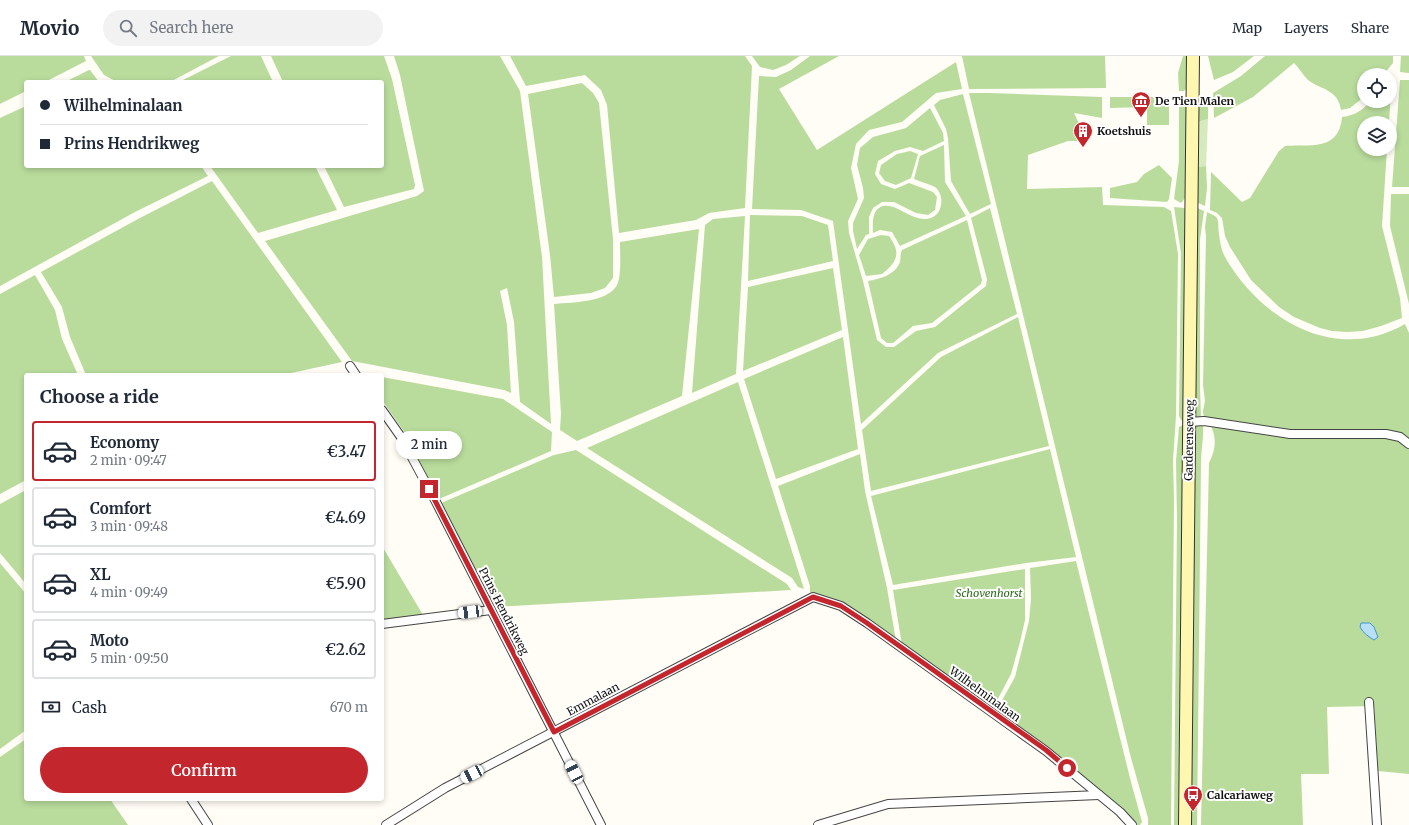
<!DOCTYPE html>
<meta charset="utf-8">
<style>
body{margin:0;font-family:Merriweather,serif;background:#f2f2f3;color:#1f2937;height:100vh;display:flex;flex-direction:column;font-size:15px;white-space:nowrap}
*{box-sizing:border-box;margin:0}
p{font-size:13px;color:#747a83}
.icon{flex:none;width:22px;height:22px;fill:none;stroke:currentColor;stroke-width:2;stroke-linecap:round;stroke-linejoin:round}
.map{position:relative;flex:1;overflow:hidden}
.drawer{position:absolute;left:24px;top:317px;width:360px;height:428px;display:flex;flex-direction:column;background:#fff;border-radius:4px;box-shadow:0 2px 6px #0003}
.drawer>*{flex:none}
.top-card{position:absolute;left:24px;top:24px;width:360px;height:88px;border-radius:4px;box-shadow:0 2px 6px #0003;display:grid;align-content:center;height:88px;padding:0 16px;background:#fff}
.controls{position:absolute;left:1357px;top:12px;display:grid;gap:8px}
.controls a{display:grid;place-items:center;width:40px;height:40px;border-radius:50%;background:#fff;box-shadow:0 2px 6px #0003;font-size:20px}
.end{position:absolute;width:18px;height:18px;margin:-9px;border:5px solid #c4262e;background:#fff;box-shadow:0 0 0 2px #fff}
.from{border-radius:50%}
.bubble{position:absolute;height:28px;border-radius:14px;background:#fff;box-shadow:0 2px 6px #0003;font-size:13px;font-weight:600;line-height:28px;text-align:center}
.car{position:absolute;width:12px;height:24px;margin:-12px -6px;border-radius:5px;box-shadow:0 0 3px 1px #0007;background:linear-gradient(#fff 24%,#345 0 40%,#fff 0 76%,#345 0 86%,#fff 0)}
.top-card b{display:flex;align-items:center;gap:14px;height:38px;font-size:15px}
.top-card b+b{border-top:1px solid #e0e1e3}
.top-card i{width:10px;height:10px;background:#1f2937}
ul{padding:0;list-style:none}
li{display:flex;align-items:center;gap:12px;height:60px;margin:0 8px 6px;padding:0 8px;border:2px solid #e0e1e3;border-radius:4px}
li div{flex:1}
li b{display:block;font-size:15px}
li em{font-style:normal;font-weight:600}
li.on{border-color:#c4262e}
li>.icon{width:36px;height:36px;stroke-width:1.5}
h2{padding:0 16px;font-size:18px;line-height:48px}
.pay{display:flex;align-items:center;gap:10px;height:44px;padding:0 16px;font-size:15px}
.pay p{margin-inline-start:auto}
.action{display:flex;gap:8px;margin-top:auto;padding:8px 16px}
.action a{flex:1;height:46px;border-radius:24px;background:#c4262e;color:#fff;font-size:16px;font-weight:600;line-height:46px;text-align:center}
header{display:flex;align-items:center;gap:24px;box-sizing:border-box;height:56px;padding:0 20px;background:#fff;border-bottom:1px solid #e0e1e3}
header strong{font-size:19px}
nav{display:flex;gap:22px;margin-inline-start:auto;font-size:14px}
.search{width:280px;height:36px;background:#f2f2f3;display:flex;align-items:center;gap:10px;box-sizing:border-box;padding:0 14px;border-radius:22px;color:#747a83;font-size:15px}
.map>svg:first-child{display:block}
.green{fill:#d5ebbd}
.forest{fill:#b9dc9c}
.water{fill:#b9e0f7;stroke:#3f96cf}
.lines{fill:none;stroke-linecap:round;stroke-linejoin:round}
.minor-casing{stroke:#444;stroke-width:10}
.secondary-casing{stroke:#333;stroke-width:14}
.minor{stroke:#fff;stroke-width:8}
.secondary{stroke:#fff6b0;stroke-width:12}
.route{stroke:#c4262e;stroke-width:5}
.labels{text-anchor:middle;stroke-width:4;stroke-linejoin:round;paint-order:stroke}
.poi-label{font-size:11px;font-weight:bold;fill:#111;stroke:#fff;text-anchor:start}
.street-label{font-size:11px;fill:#111;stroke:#fff}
.park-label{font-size:11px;font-style:italic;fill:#2f6b1f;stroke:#fff}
</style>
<header>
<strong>Movio</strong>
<div class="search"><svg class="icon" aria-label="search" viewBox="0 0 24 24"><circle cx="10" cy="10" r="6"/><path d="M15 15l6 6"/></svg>Search here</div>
<nav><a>Map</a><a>Layers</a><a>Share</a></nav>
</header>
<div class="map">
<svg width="1409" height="769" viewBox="0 0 1409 769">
<rect width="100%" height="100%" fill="#fffdf5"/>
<path class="green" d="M1208,63L1206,110L1197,111V66Z"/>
<g class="forest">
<path d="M0,0H84L86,5L45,26H26V35L0,48Z"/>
<path d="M91,0H219L170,26H117L104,19Z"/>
<path d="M231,0H261L273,26H179Z"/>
<path d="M271,0H384L392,23L415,129L414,133L344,151L324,110H382V26H283Z"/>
<path d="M394,0H500L520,35L542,201L551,368L520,346L514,266L507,232L500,235L507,269L511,337L504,334L352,305L265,185L417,140L424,135L400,19Z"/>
<path d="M510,0H745L752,10L745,152L709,157L696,164L619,177L607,49L601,34L585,19L526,30Z"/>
<path d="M752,0H800L786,9L773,14L760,11Z"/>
<path d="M810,0H839L779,33L817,94L956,6L962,33L936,37L902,66L869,74L856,88L851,112L858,143L848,165L849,177L863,225L877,284L886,291H894L916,275L935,271L986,230L987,223L971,162L990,152L1017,258L938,297L861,368L833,165L801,154L752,153L759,20L776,21L791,14Z"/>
<path d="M962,0H1105L1106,32L969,33Z"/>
<path d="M1183,0H1189V30L1184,35H1179L1178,17Z"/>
<path d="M1208,0H1254L1233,16L1214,24Z"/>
<path d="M1265,0H1393V7L1383,19H1364V41L1350,52L1341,54C1338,33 1321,34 1308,24C1303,19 1299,12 1294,7L1253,41L1214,62L1213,37L1241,20Z"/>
<path d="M1401,0H1409V17L1400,16Z"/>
<path d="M90,14L99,26H65L89,14Z"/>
<path d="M1392,20L1389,67H1364V93H1387L1382,170L1400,242L1402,262L1381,270L1363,275L1347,276L1332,275L1320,272L1294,261L1279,251L1251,224L1230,191L1225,180L1222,162L1217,157L1210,154L1211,116L1242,146L1250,142L1279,95L1285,90C1309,88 1339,96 1342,61C1356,59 1361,55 1371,45H1390V22Z"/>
<path d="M1400,24H1409V131H1392Z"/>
<path d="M582,27L593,37L599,47L613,183V222L605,232L591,237L554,241L550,199L528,38Z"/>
<path d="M969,37H990L1102,41V62L1074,57L1083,76L1086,85H1068L1028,99L1027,133L1102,131L1103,149L1164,151L1171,155L1178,198L1176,360L1173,404L1174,443L1171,769H1148V762L1131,702Z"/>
<path d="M963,38L991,148L970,158L951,125L948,82L946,73L934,49L940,44Z"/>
<path d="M1207,39L1208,50V63L1197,66V43L1199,40Z"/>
<path d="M1110,41H1169V69H1147V51L1110,52Z"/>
<path d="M1179,42H1183L1189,46L1187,142H1185L1181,147L1174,143L1179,105Z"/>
<path d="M26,50V110H201L208,120L135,156L0,230V62Z"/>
<path d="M930,52L943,77L944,85L923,95L910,91L895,95L878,105L875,118L881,128L895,133L909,127L933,136L937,141L935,154L928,159L916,157L894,146H882L873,152L869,161V178L866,179L857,193L853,175V167L864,142L863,132L857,109L860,92L873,81L906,72Z"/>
<path d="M944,89L945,126L966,160L900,190L892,176L880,174L873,177C873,167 871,154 883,150C898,147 914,168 931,162C943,158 945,139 935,131C930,128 920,126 914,123L920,100Z"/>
<path d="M910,95L918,98L911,122L896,129L885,125L879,117L881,109L897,98Z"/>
<path d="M1159,109L1172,122L1169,143L1167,146L1110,142V132L1137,126L1144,118Z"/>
<path d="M210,110H315L337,154L258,177Z"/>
<path d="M1206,110L1207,132L1205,150L1196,146L1197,111Z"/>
<path d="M212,125L342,306L282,319H86L70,281L62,251L41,216L138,163Z"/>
<path d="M1391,138H1409V248L1390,170Z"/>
<path d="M1174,151L1184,152L1187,154L1186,365L1181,364L1179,360L1181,197Z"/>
<path d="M1195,151L1204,155L1200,183V332L1201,363H1198L1193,359Z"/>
<path d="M1207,156C1210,158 1215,159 1217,162C1219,166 1218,173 1219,178C1220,186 1221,194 1225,201C1261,264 1336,308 1405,268L1409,277V385L1401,379L1293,375L1204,363L1203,355L1205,345L1203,329L1206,180L1205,171Z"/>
<path d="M750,159L802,160L828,169L833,205L748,225Z"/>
<path d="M745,160L736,318L692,337L705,169L713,163Z"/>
<path d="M967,164L982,224L981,228L932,267L913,270L893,287H887L881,282L868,225C880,223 895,219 900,206C901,202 900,198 902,194Z"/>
<path d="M699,173L682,340L577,385L560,374L561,358L554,248C573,246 615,247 619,223C621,211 620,198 620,186Z"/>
<path d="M881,179L889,180C901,197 898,205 882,218L866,220L859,199L868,183Z"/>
<path d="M833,212L842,274L743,315L748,231Z"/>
<path d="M35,219L55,254L62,283L78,319H26V424L0,438V238Z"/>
<path d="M1018,261L1049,390L871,435L862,374L941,301Z"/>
<path d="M843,281L858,393L776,423L744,323Z"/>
<path d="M382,321L503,343L552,376L551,395L439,443L405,377L382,344Z"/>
<path d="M738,326L804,533L798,531L792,522L587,392Z"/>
<path d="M1185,368L1180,769H1174L1177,464L1176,405L1179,371Z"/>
<path d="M1198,368L1203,369C1204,381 1201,393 1201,406L1197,769H1189L1193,371Z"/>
<path d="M1210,368L1296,380L1385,379L1398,383L1409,390V718L1378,715L1374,650L1327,651L1329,718H1301L1303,769H1201L1209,407C1216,393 1217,382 1210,368Z"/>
<path d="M1050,393L1076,501L1026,507L893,529L871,440Z"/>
<path d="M576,394L787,528L791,534L494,551L441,447L554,399Z"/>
<path d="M860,398L865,435L887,532L896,585L843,548L810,536V530L778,430Z"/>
<path d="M26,434V528L0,497V448Z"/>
<path d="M382,490L423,559L382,565Z"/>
<path d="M1076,505L1131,726L1142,766L1140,769H1136L1122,754L995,657L1015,621L1029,565L1031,543L1030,512Z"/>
<path d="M0,507L26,538V674L0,693Z"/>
<path d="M1025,513V564L1020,586L1011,618L992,654L902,589L893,534Z"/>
<path d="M26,683V743H110L128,769H0V701Z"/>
</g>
<path class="water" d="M1361,567H1370L1374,571L1378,581L1374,584C1369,581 1363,577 1360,571Z"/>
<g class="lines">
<defs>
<g id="minor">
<path d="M350,310L356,319"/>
<path d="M382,354L401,381L436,446L601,769"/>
<path d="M1189,366L1204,365L1290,378H1386L1400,381L1409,388"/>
<path d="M382,568L491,554"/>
<path d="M1369,646L1377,769"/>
<path d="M191,743L208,769"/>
<path d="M386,769L445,732L813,541L841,550L867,567L1046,695L1120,756L1132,769"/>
<path d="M818,769L888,748L1099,739"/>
</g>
<path id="secondary" d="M1185,769L1193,0"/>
</defs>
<use href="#minor" class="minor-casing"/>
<use href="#secondary" class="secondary-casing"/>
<use href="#minor" class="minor"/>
<use href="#secondary" class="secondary"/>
</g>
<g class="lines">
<path class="route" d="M429,433L554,676L813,541L841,550L867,567L1046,694L1067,712"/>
</g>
<defs>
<symbol id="museum-pin" viewBox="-11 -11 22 30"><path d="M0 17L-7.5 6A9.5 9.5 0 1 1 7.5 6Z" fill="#c4262e" stroke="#fff"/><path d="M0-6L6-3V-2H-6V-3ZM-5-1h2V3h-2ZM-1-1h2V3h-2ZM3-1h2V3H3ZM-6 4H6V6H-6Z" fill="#fff"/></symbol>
<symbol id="building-pin" viewBox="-11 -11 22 30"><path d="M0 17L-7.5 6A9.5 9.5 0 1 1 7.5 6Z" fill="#c4262e" stroke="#fff"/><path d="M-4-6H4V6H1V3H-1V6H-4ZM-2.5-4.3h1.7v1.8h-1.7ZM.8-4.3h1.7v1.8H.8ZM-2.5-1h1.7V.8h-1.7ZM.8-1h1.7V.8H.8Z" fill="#fff"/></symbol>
<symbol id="bus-pin" viewBox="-11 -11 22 30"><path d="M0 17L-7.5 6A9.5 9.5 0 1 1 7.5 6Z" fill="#c4262e" stroke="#fff"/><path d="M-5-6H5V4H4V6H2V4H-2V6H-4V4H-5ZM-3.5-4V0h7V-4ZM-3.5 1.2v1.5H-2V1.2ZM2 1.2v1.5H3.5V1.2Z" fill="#fff"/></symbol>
</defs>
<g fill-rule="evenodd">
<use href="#museum-pin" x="1130" y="34" width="22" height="30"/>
<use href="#building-pin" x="1072" y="64" width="22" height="30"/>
<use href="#bus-pin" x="1182" y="728" width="22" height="30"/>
</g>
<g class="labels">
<g class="poi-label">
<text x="1155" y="49">De Tien Malen</text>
<text x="1097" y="79">Koetshuis</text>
<text x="1207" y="743">Calcariaweg</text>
</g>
<g class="street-label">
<text transform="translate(1189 384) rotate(-89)" y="4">Garderenseweg</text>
<text transform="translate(504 555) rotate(63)" y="4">Prins Hendrikweg</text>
<text transform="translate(985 638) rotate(36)" y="4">Wilhelminalaan</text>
<text transform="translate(593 643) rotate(-28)" y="4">Emmalaan</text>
</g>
<g class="park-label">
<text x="989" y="541">Schovenhorst</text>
</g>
</g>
</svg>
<div class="controls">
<a><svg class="icon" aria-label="locate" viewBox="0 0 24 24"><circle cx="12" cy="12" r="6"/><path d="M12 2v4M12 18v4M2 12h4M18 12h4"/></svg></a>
<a><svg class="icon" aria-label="layers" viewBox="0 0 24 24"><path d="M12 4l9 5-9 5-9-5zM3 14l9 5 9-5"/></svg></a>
</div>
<i class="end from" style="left:1067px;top:712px"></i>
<i class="end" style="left:429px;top:433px"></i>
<div class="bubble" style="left:396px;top:375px;width:66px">2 min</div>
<i class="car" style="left:470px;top:556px;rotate:263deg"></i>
<i class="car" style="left:574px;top:716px;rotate:333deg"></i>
<i class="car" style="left:472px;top:718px;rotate:243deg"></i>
<div class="top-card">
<b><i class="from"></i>Wilhelminalaan</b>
<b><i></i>Prins Hendrikweg</b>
</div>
<section class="drawer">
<h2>Choose a ride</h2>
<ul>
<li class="on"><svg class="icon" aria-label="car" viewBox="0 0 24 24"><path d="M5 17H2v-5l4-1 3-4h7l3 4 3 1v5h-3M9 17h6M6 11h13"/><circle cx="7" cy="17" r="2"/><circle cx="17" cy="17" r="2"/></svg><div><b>Economy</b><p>2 min · 09:47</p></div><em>€3.47</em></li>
<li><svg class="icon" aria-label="car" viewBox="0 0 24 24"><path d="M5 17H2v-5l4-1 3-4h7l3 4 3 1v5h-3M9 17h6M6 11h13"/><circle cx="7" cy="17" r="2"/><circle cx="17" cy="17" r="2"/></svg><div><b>Comfort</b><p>3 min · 09:48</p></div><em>€4.69</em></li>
<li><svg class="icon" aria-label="car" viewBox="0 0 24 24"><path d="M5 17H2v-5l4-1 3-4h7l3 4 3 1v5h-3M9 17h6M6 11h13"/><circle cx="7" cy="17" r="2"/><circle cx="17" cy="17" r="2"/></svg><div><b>XL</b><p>4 min · 09:49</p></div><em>€5.90</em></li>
<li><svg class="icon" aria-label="car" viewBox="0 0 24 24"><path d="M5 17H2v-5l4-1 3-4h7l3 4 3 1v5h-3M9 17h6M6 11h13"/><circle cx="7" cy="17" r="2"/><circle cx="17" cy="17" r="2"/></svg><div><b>Moto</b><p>5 min · 09:50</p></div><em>€2.62</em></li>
</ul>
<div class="pay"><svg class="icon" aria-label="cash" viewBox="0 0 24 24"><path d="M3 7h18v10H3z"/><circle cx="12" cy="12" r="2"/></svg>Cash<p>670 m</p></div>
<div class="action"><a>Confirm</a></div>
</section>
</div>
